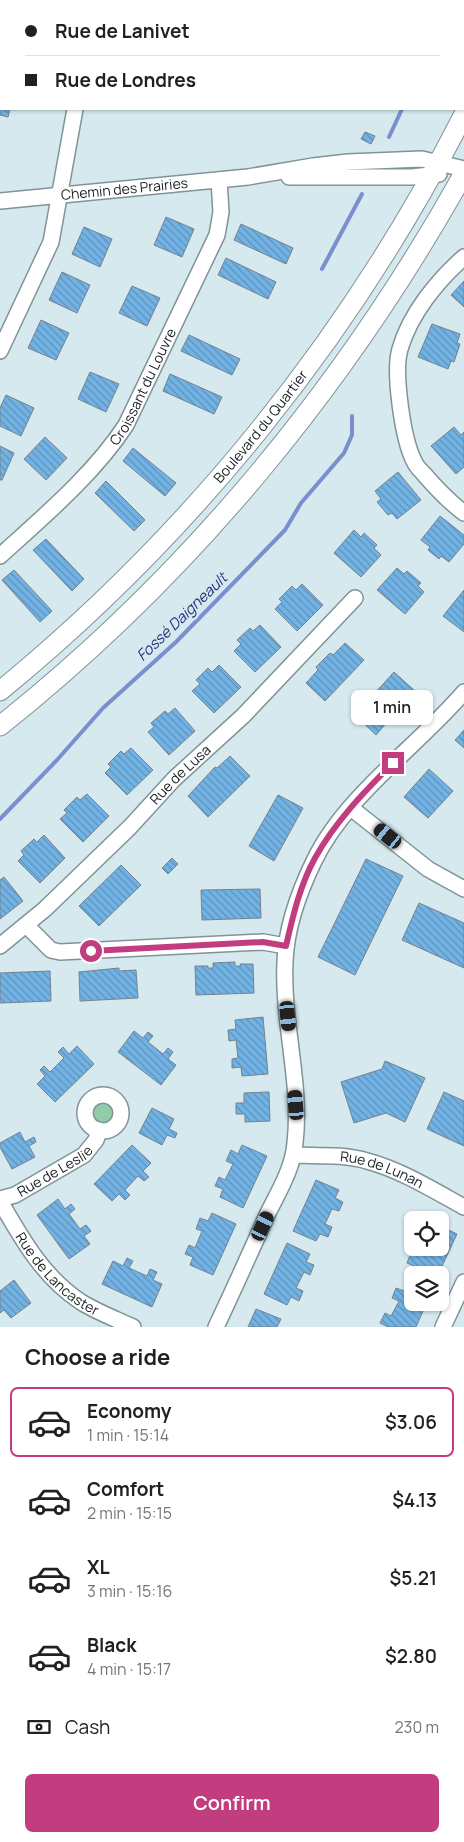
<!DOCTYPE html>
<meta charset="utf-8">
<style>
body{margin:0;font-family:Manrope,sans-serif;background:#f6f6f6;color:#202124;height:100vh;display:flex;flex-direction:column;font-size:19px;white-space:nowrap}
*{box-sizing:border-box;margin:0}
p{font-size:16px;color:#757577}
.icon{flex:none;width:28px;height:28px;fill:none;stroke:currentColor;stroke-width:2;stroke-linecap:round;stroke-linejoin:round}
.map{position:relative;height:1327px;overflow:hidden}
.sheet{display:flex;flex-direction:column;background:#fff;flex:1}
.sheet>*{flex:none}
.banner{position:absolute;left:0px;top:0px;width:465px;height:110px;box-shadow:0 1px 4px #0004;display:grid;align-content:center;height:110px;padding:0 25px;background:#fff}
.tools{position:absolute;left:404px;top:1211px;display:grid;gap:10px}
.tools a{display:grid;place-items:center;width:45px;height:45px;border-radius:8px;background:#fff;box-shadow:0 1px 4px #0004;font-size:25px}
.end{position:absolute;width:22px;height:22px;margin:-11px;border:6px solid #c23d80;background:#fff;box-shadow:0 0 0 2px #fff}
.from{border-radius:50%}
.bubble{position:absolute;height:35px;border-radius:8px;background:#fff;box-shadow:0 1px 4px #0004;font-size:16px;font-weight:600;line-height:35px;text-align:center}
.car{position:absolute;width:15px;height:30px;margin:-15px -8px;border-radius:6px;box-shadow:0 0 4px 1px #0007;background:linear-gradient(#222 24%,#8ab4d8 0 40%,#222 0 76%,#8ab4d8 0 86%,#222 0)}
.banner b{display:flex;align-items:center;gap:18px;height:48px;font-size:19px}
.banner b+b{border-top:1px solid #e0e0e0}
.banner i{width:12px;height:12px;background:#202124}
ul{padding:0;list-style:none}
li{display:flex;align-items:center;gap:15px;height:70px;margin:0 10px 8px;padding:0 15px;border:2px solid transparent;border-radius:8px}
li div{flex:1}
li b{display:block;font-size:19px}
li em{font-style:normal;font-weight:600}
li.on{border-color:#c23d80}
li>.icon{width:45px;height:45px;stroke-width:1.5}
h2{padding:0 25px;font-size:22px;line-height:60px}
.pay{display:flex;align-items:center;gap:12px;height:55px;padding:0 25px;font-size:19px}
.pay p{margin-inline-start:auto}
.primary-button{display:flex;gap:10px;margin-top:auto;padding:10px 25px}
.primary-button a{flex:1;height:58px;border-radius:8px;background:#c23d80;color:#fff;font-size:20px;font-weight:600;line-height:58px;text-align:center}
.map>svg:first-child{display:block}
.grass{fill:#90cdab}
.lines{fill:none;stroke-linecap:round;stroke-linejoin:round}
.stream{stroke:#7b8fcf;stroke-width:4}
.building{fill:url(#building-back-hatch);stroke:#75828d}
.minor-casing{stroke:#809398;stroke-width:18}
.major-casing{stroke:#809398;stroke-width:21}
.minor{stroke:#fff;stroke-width:15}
.major{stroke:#fff;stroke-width:19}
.route{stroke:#c23d80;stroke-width:6}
.labels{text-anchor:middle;stroke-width:5;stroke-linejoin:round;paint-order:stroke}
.street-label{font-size:14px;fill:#171f21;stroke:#d5e9ee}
.water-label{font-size:15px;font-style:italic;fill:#24327e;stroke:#d5e9ee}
</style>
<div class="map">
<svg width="464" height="1327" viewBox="0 0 464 1327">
<defs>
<pattern id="building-back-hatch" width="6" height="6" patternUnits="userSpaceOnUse" patternTransform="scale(1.25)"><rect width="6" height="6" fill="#72b3e5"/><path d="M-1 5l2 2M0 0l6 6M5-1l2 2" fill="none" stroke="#5d91b9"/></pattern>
</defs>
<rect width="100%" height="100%" fill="#d5e9ee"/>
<circle class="grass" cx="103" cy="1113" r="11"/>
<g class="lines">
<g class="stream">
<path d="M453,1V0"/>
<path d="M389,137L402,109"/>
<path d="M322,269L362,194"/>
<path d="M0,819L57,760L103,708L176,642L285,530L301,503L344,453L352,435V416"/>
</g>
</g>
<g class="building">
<path d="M0,78L1,109H10L8,117L0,115Z"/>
<path d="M365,132L375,136L371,144L361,139Z"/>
<path d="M166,217L194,229L182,257L154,245Z"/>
<path d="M241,224L293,248L286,264L234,240Z"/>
<path d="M84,227L112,239L100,267L72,254Z"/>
<path d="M226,258L276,282L268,299L218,275Z"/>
<path d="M62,272L90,285L77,313L49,300Z"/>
<path d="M464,281V307L451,295Z"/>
<path d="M132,286L160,298L147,326L119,313Z"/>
<path d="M41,320L69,333L56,360L28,348Z"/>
<path d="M432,324L460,334L457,343L460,344L454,362L451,361L448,369L418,357Z"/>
<path d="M189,335L240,359L232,375L181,351Z"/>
<path d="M90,372L119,384L106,412L78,399Z"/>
<path d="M170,374L222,397L214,414L163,391Z"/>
<path d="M6,395L34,408L21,436L0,426V408Z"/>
<path d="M454,427L461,435L464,432V467L456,474L431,446Z"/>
<path d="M45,437L67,458L46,480L24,459Z"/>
<path d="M0,446L14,453L2,480H0Z"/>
<path d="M133,448L176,483L165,496L123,461Z"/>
<path d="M398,472L421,500L397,519L392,513L388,515L377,502L381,499L375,491Z"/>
<path d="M106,481L145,520L134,531L95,493Z"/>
<path d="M440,516L464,535V544L449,562L441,556L439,559L428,550L430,547L421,540Z"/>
<path d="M354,530L361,537L364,533L377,545L374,548L381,555L361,577L334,553Z"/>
<path d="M46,539L84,579L72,591L33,550Z"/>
<path d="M397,568L404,574L407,571L421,583L418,586L424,592L405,614L377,590Z"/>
<path d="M14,570L52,611L40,622L2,580Z"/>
<path d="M302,584L323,605L297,631L275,609L282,602L279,599L292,586L296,590Z"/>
<path d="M464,590V632L443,616Z"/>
<path d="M260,625L281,647L255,672L234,651L241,644L237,640L250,628L253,631Z"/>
<path d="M345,643L364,660L325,701L306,683L318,670L316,667L330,653L333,655Z"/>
<path d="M219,665L241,687L214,713L192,691L200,684L196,680L208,668L212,672Z"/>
<path d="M394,672L416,692L403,706L405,707L398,715L390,723L388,721L376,735L355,715Z"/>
<path d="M175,708L195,731L169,755L148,732L154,727L151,723L165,711L168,714Z"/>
<path d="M464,730V748L455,740Z"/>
<path d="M131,748L153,770L127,795L105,773L111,767L108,764L121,751L124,754Z"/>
<path d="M230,756L250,776L208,817L188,796L215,767L217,768Z"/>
<path d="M429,769L453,791L428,818L404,797Z"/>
<path d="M87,794L109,816L83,842L60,819L67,813L64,810L77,797L80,800Z"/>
<path d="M278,795L303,808L274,861L249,846Z"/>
<path d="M44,835L65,858L40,883L18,861L24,855L21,851L34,839L37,842Z"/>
<path d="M172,858L178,864L168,874L162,868Z"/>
<path d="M366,859L403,876L355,975L318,957Z"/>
<path d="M121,865L141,885L99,926L79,906Z"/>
<path d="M4,877L23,901L0,919V880Z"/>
<path d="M260,889L261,918L202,920L201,890Z"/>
<path d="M419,903L464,923V968L402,940Z"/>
<path d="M235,962V966H241L240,964H253L254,993L196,995L195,966H208V968H213V963Z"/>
<path d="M119,968V971L136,970L138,998L80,1001L79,972Z"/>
<path d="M50,971L51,1001L0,1003V973Z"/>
<path d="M263,1017L268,1074L242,1076L241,1067L232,1068V1059L238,1058L236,1040L229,1041L228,1030L236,1029L235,1020Z"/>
<path d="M134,1031L143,1038L148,1032L153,1036L148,1042L163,1054L168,1048L173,1052L168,1059L176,1065L161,1085L118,1052Z"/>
<path d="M77,1046L94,1064L55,1102L37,1084L45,1076L40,1070L44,1066L50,1072L64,1058L58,1052L63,1047L69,1054Z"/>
<path d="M385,1061L425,1078L405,1122L386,1113L354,1123L341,1082L382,1069Z"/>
<path d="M269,1092L270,1121L245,1122V1114H236V1103H244V1093Z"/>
<path d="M444,1092L464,1101V1146L427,1129Z"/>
<path d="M152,1108L174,1119L169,1129L177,1133L175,1138L167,1135L162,1145L139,1133Z"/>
<path d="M20,1132L25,1142L34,1137L36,1142L29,1146L35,1157L12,1169L0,1147V1143Z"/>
<path d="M132,1145L151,1163L143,1171L149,1177L144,1181L138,1176L125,1190L130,1195L125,1200L119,1194L112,1201L94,1184Z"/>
<path d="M242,1145L267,1156L243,1208L220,1197L223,1189L215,1186L219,1177L225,1180L233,1164L226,1161L231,1150L238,1154Z"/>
<path d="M316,1180L339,1190L335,1198L343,1202L339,1211L332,1209L325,1224L332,1227L328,1237L320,1234L316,1241L293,1231Z"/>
<path d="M58,1199L65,1209L71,1204L75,1209L69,1214L80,1229L86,1225L91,1231L84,1236L90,1244L69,1259L37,1215Z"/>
<path d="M212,1213L236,1224L213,1275L190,1265L193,1257L185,1254L189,1245L195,1248L202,1231L196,1229L200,1218L208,1221Z"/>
<path d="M440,1226L457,1234L438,1275L411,1274L414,1266L407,1263L411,1253L417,1256L421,1248H440Z"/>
<path d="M287,1243L310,1254L306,1262L314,1265L310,1275L304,1272L296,1288L303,1291L299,1301L291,1297L287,1305L264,1294Z"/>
<path d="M127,1258L133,1261L129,1268L147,1276L150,1269L157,1272L153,1280L162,1284L152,1307L102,1284L113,1261L123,1266Z"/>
<path d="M14,1280L31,1303L11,1318L4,1310L0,1313V1291Z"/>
<path d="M408,1283L412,1286V1302H427L416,1327H388L380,1323L385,1313L391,1316L399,1301L392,1298L396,1288L404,1291Z"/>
<path d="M256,1309L281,1319L277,1327H248Z"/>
</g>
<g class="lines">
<defs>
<g id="minor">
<path d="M67,0V1"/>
<path d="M270,1V0"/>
<path d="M321,1L322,0"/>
<path d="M0,50H1"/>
<path d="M289,177H412L439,174"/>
<path id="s1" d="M0,201L248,177L313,166L348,162L422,159L464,169"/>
<path d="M464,257C437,281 410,314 400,349C393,372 403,440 414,461C416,466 420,470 423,473C436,488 448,501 464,513"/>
<path d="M0,351L51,242L75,109"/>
<path id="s2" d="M0,556C43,517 94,474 126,425L217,235L221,212L219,180"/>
<path d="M351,808L428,869L464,889"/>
<path d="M26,925L51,950L60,952L263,942L286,946"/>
<path id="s3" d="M0,946L45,909L130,827L174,779L243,716L355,598"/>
<circle cx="103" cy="1113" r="18"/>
<path id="s4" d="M294,1155C317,1156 344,1154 367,1161C401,1170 433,1190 464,1207"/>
<path id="s5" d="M0,1199L15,1195L84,1155L96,1140L99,1130"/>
<path id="s6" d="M0,1201C22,1239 43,1277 81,1302C97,1312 116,1319 133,1327"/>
<path d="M216,1327C234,1289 251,1251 268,1213C279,1191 293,1168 295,1143C302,1083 282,1023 285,962C286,928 299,892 314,861C345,796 418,746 464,692"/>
<path d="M443,1327L464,1282"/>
</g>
<g id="major">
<path id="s7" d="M0,691C192,534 352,335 464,114"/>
<path d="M0,726C190,575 346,385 464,173"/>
</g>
</defs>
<use href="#minor" class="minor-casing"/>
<use href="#major" class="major-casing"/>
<use href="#minor" class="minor"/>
<use href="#major" class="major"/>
</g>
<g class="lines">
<path class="route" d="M91,951L263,942L286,946C293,916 300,885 315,858C335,822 364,792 393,763"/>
</g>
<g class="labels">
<g class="street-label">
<text dy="5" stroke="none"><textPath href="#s1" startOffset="125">Chemin des Prairies</textPath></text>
<text dy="5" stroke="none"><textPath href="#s2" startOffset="224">Croissant du Louvre</textPath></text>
<text dy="5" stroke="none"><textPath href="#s7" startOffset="372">Boulevard du Quartier</textPath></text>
<text dy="5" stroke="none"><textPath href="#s3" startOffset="249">Rue de Lusa</textPath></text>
<text dy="5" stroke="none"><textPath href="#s5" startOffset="62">Rue de Leslie</textPath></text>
<text dy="5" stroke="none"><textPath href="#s4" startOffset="90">Rue de Lunan</textPath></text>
<text dy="5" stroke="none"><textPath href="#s6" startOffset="94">Rue de Lancaster</textPath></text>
</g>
<g class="water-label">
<text transform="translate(182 617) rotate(-44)" y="5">Fossé Daigneault</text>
</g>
</g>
</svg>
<div class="tools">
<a><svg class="icon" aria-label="locate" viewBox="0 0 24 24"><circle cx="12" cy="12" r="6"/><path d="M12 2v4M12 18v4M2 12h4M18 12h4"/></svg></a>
<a><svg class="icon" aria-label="layers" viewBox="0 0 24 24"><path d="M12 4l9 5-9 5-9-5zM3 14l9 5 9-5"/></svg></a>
</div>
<i class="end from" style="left:91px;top:951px"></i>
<i class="end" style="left:393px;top:763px"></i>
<div class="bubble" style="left:351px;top:690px;width:82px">1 min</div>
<i class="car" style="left:388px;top:836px;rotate:309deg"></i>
<i class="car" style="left:288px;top:1016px;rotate:174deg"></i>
<i class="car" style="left:296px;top:1105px;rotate:355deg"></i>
<i class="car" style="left:263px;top:1226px;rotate:25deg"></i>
<div class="banner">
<b><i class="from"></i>Rue de Lanivet</b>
<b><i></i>Rue de Londres</b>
</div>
</div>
<section class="sheet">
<h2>Choose a ride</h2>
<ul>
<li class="on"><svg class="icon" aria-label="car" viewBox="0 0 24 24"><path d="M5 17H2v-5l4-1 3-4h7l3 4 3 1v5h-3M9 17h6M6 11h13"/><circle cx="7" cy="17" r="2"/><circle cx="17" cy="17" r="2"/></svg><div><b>Economy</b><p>1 min · 15:14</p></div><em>$3.06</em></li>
<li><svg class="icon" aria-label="car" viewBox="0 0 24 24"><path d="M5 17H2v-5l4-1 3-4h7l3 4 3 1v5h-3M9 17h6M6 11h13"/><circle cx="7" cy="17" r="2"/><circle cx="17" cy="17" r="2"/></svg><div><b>Comfort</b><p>2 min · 15:15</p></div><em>$4.13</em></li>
<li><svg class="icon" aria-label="car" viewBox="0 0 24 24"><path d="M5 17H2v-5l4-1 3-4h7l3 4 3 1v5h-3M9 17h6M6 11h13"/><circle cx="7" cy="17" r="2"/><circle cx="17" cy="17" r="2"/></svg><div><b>XL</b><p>3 min · 15:16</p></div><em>$5.21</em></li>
<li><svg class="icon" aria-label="car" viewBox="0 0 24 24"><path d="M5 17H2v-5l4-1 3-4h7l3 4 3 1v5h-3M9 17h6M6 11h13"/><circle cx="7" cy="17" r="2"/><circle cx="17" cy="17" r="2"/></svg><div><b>Black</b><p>4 min · 15:17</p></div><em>$2.80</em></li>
</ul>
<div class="pay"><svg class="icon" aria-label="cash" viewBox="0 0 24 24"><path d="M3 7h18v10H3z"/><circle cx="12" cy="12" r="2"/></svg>Cash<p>230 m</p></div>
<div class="primary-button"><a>Confirm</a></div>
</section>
